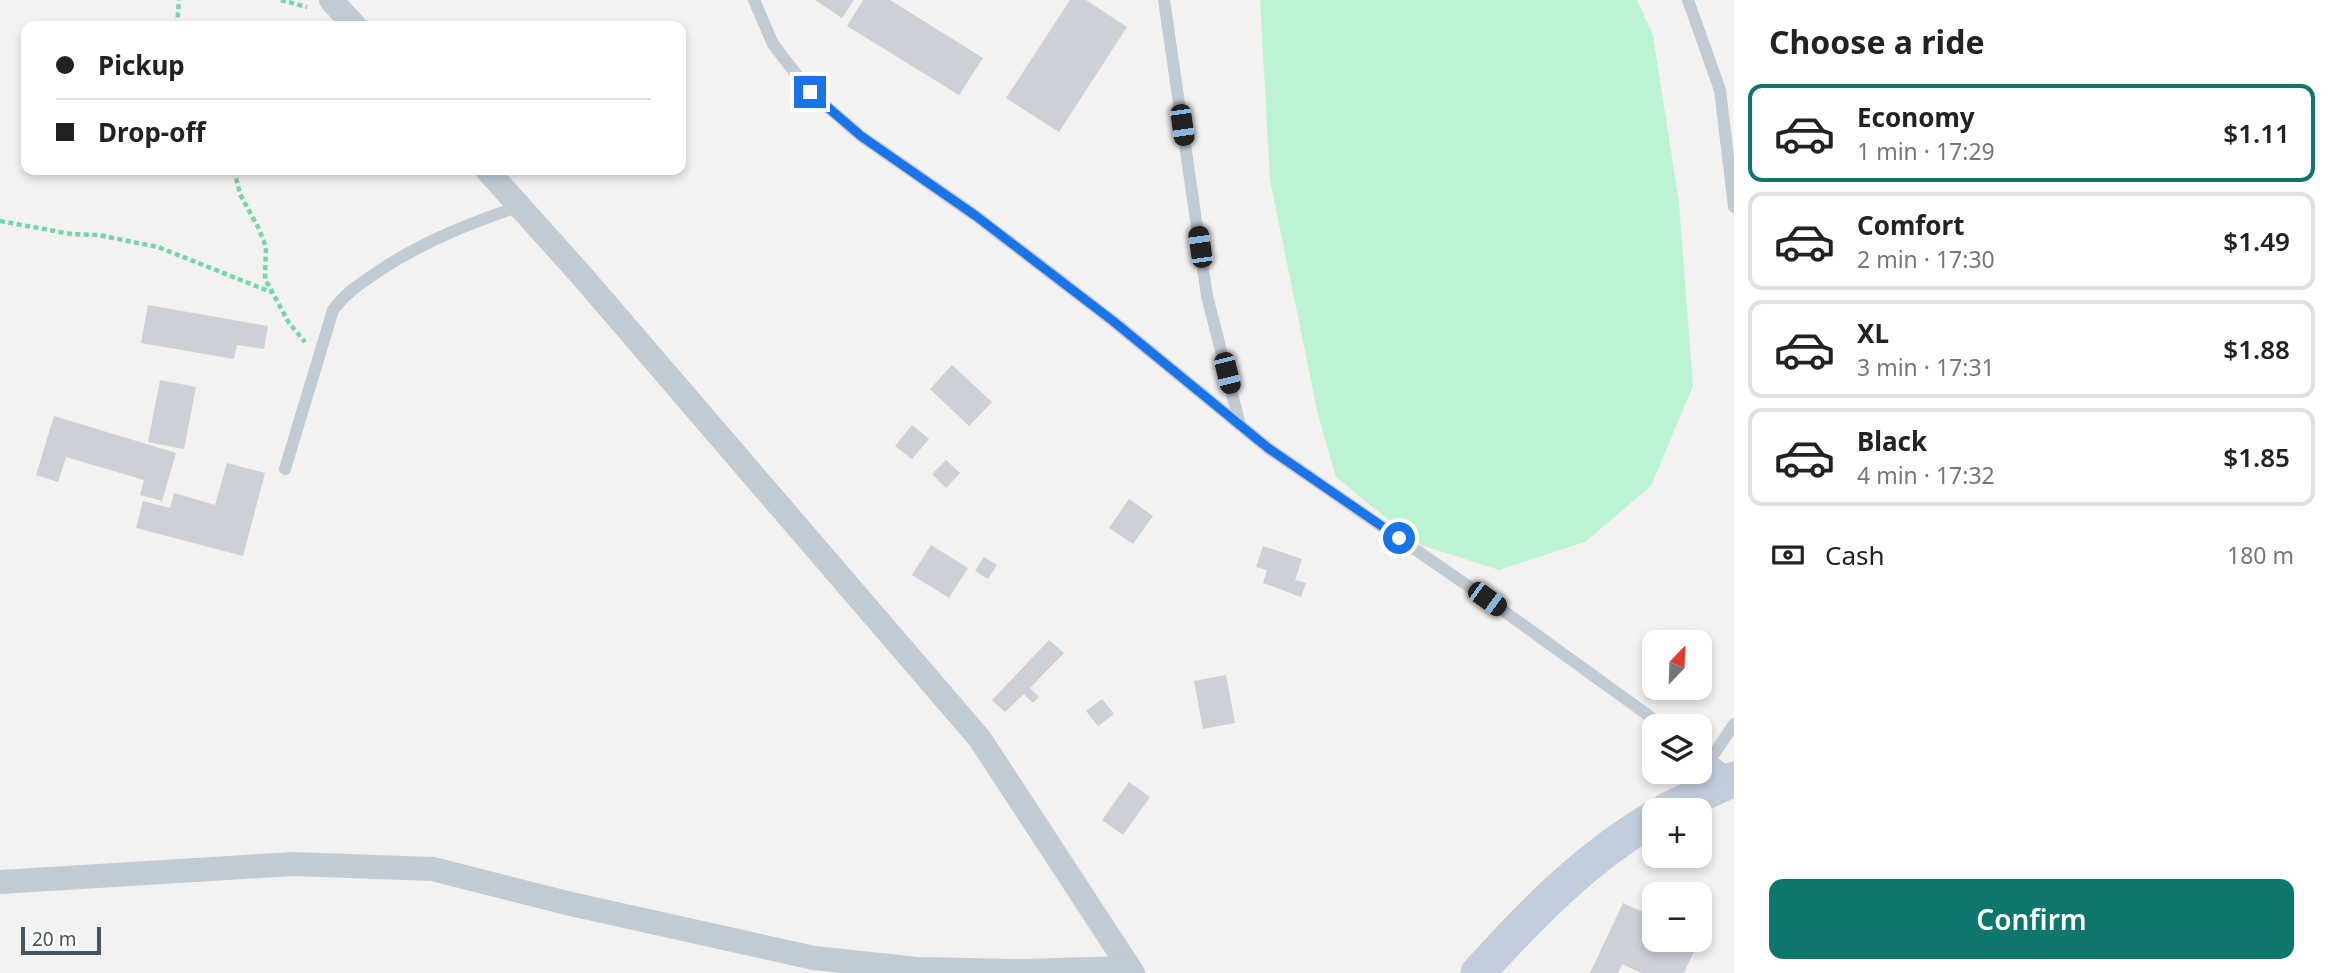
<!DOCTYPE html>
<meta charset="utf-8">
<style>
body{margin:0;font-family:"Noto Sans",sans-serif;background:#f6f6f6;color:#222;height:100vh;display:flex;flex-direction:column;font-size:26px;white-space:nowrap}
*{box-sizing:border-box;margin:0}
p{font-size:23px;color:#767676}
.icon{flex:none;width:38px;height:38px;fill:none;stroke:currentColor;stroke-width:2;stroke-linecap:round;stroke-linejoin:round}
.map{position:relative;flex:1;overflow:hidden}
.side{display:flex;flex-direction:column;background:#fff;width:595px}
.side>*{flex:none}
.banner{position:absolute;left:21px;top:21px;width:665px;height:154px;border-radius:14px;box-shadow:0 4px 10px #0003;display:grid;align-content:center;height:154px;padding:0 35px;background:#fff}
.needle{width:46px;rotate:23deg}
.fabs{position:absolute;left:1642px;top:630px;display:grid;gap:14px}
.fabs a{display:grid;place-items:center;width:70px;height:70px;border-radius:14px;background:#fff;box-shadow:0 4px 10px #0003;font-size:35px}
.scale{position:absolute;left:21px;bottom:18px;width:80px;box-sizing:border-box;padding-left:7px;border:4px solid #475461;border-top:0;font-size:19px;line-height:24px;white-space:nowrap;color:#475461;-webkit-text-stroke:5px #fff;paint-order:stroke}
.end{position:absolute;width:32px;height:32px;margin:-16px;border:9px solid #1a73e8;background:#fff;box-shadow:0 0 0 4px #fff}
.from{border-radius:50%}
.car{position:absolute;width:21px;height:42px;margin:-21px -10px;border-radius:9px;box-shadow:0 0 5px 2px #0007;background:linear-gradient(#222 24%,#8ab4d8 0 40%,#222 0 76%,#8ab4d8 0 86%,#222 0)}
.banner b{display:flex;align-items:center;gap:24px;height:66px;font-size:26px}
.banner b+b{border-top:2px solid #e0e0e0}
.banner i{width:18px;height:18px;background:#222}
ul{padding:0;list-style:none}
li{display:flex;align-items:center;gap:21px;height:98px;margin:0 14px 10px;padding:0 21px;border:4px solid #e0e0e0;border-radius:14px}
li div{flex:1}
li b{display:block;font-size:26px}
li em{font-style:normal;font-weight:600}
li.active{border-color:#0f766e}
li>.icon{width:63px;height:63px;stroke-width:1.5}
h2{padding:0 35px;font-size:32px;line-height:84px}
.pay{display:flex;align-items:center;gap:18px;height:77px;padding:0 35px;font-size:26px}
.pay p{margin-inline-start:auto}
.button{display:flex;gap:14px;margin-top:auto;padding:14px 35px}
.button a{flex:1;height:80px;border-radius:14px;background:#0f766e;color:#fff;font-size:28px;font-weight:600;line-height:80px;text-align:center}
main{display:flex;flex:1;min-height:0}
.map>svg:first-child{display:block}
.green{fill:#bcf4d3}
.building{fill:#cdd0d6}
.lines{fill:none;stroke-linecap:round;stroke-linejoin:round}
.path{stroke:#70d7a7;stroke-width:4.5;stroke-dasharray:5 3.5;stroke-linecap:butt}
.service{stroke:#c0cbd4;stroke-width:12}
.minor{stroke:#c0cbd4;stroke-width:24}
.secondary{stroke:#c2cddb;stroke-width:35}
.route{stroke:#1a73e8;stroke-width:9}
</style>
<main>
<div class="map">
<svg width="1734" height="973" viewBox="0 0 1734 973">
<rect width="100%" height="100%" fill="#f4f1f1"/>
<path class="green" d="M1260,0H1637L1653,35L1679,203L1693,386L1651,486L1585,542L1499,570L1418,544L1336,477L1318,415L1270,180Z"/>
<g class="building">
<path d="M815,0H854L842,18Z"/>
<path d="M863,0H890L983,58L959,95L847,26Z"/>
<path d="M1070,0H1086L1127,27L1059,132L1006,98Z"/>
<path d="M148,305L268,326L264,349L237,345L234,359L141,343Z"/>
<path d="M952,365L992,402L969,426L930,389Z"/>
<path d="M160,380L196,387L184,449L148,442Z"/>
<path d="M54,416L176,453L162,501L140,495L144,480L66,457L58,482L36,475Z"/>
<path d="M912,425L929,439L912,459L895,446Z"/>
<path d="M946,460L960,473L946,488L932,474Z"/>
<path d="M227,463L265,473L243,556L136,528L143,501L170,508L174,493L215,505Z"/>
<path d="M1129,499L1153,516L1133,544L1109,528Z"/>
<path d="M931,545L968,568L949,598L912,575Z"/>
<path d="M1263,546L1302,559L1295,580L1306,583L1301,597L1263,583L1267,570L1256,567Z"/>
<path d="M984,557L997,565L988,579L975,571Z"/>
<path d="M1049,640L1064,653L1030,688L1039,697L1033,703L1024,694L1005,712L992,700Z"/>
<path d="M1226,675L1235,723L1203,729L1194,681Z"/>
<path d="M1102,699L1114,714L1098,726L1086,711Z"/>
<path d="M1129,782L1150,797L1123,835L1102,820Z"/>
<path d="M1623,903L1654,917V940H1699L1684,973H1641L1622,964L1618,973H1590Z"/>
</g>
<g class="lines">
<g class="path">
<path d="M281,0L307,7"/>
<path d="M177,26L179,0"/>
<path d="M234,170L240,194L259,229L266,247L265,279L289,323L305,342"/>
<path d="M0,221L71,234L98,235L158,247L271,292"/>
</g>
<g class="service">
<path d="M754,0L773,44L810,92L861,136L976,216L1113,321L1268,448L1487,599L1663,726"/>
<path d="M1164,0L1207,296L1240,425"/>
<path d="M1688,0L1720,90L1734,207"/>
<path d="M285,469L333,310C346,292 364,281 382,269C426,240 471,223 520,206"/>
<path d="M1699,752L1731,775"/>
<path d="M1710,760L1734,724"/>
</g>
<g class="minor">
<path d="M331,0L355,26"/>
<path d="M487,170L582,276L980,739L1133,973"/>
<path d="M0,882L293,864L433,869L571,904L814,958L917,969L1023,971L1127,968"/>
</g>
<g class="secondary">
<path d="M1667,810L1734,779"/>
<path d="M1478,973C1530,915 1586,858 1654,818"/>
</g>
</g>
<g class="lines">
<path class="route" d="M810,92L861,136L976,216L1113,321L1268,448L1399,538"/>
</g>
</svg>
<div class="fabs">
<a><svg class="needle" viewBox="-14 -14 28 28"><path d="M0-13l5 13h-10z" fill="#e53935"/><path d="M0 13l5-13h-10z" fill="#767676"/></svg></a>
<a><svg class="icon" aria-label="layers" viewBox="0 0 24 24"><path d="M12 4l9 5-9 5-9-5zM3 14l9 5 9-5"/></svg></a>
<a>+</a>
<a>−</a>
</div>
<div class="scale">20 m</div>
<i class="end from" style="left:1399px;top:538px"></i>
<i class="end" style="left:810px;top:92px"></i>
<i class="car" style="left:1182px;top:125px;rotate:172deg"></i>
<i class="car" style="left:1200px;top:247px;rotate:352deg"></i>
<i class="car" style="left:1227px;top:373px;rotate:166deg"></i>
<i class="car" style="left:1487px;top:599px;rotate:126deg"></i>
<div class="banner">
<b><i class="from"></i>Pickup</b>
<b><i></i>Drop-off</b>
</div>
</div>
<section class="side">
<h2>Choose a ride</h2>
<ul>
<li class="active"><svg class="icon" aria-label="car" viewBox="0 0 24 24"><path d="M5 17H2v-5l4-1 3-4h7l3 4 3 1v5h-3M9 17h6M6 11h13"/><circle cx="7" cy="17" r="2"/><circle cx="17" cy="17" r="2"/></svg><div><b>Economy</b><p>1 min · 17:29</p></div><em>$1.11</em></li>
<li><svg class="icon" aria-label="car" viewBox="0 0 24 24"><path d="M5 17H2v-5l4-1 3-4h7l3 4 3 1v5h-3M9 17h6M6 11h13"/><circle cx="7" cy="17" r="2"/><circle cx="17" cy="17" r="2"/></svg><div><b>Comfort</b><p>2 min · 17:30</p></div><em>$1.49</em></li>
<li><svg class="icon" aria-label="car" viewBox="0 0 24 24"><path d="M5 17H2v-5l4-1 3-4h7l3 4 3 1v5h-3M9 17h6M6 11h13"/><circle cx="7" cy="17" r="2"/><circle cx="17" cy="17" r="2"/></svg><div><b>XL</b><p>3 min · 17:31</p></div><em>$1.88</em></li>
<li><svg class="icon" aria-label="car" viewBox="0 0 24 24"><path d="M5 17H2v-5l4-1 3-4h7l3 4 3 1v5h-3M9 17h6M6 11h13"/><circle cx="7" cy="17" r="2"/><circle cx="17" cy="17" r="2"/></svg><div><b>Black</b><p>4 min · 17:32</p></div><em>$1.85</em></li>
</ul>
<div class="pay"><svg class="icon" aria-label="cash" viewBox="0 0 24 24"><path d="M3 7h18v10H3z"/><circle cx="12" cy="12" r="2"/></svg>Cash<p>180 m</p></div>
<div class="button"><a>Confirm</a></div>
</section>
</main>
